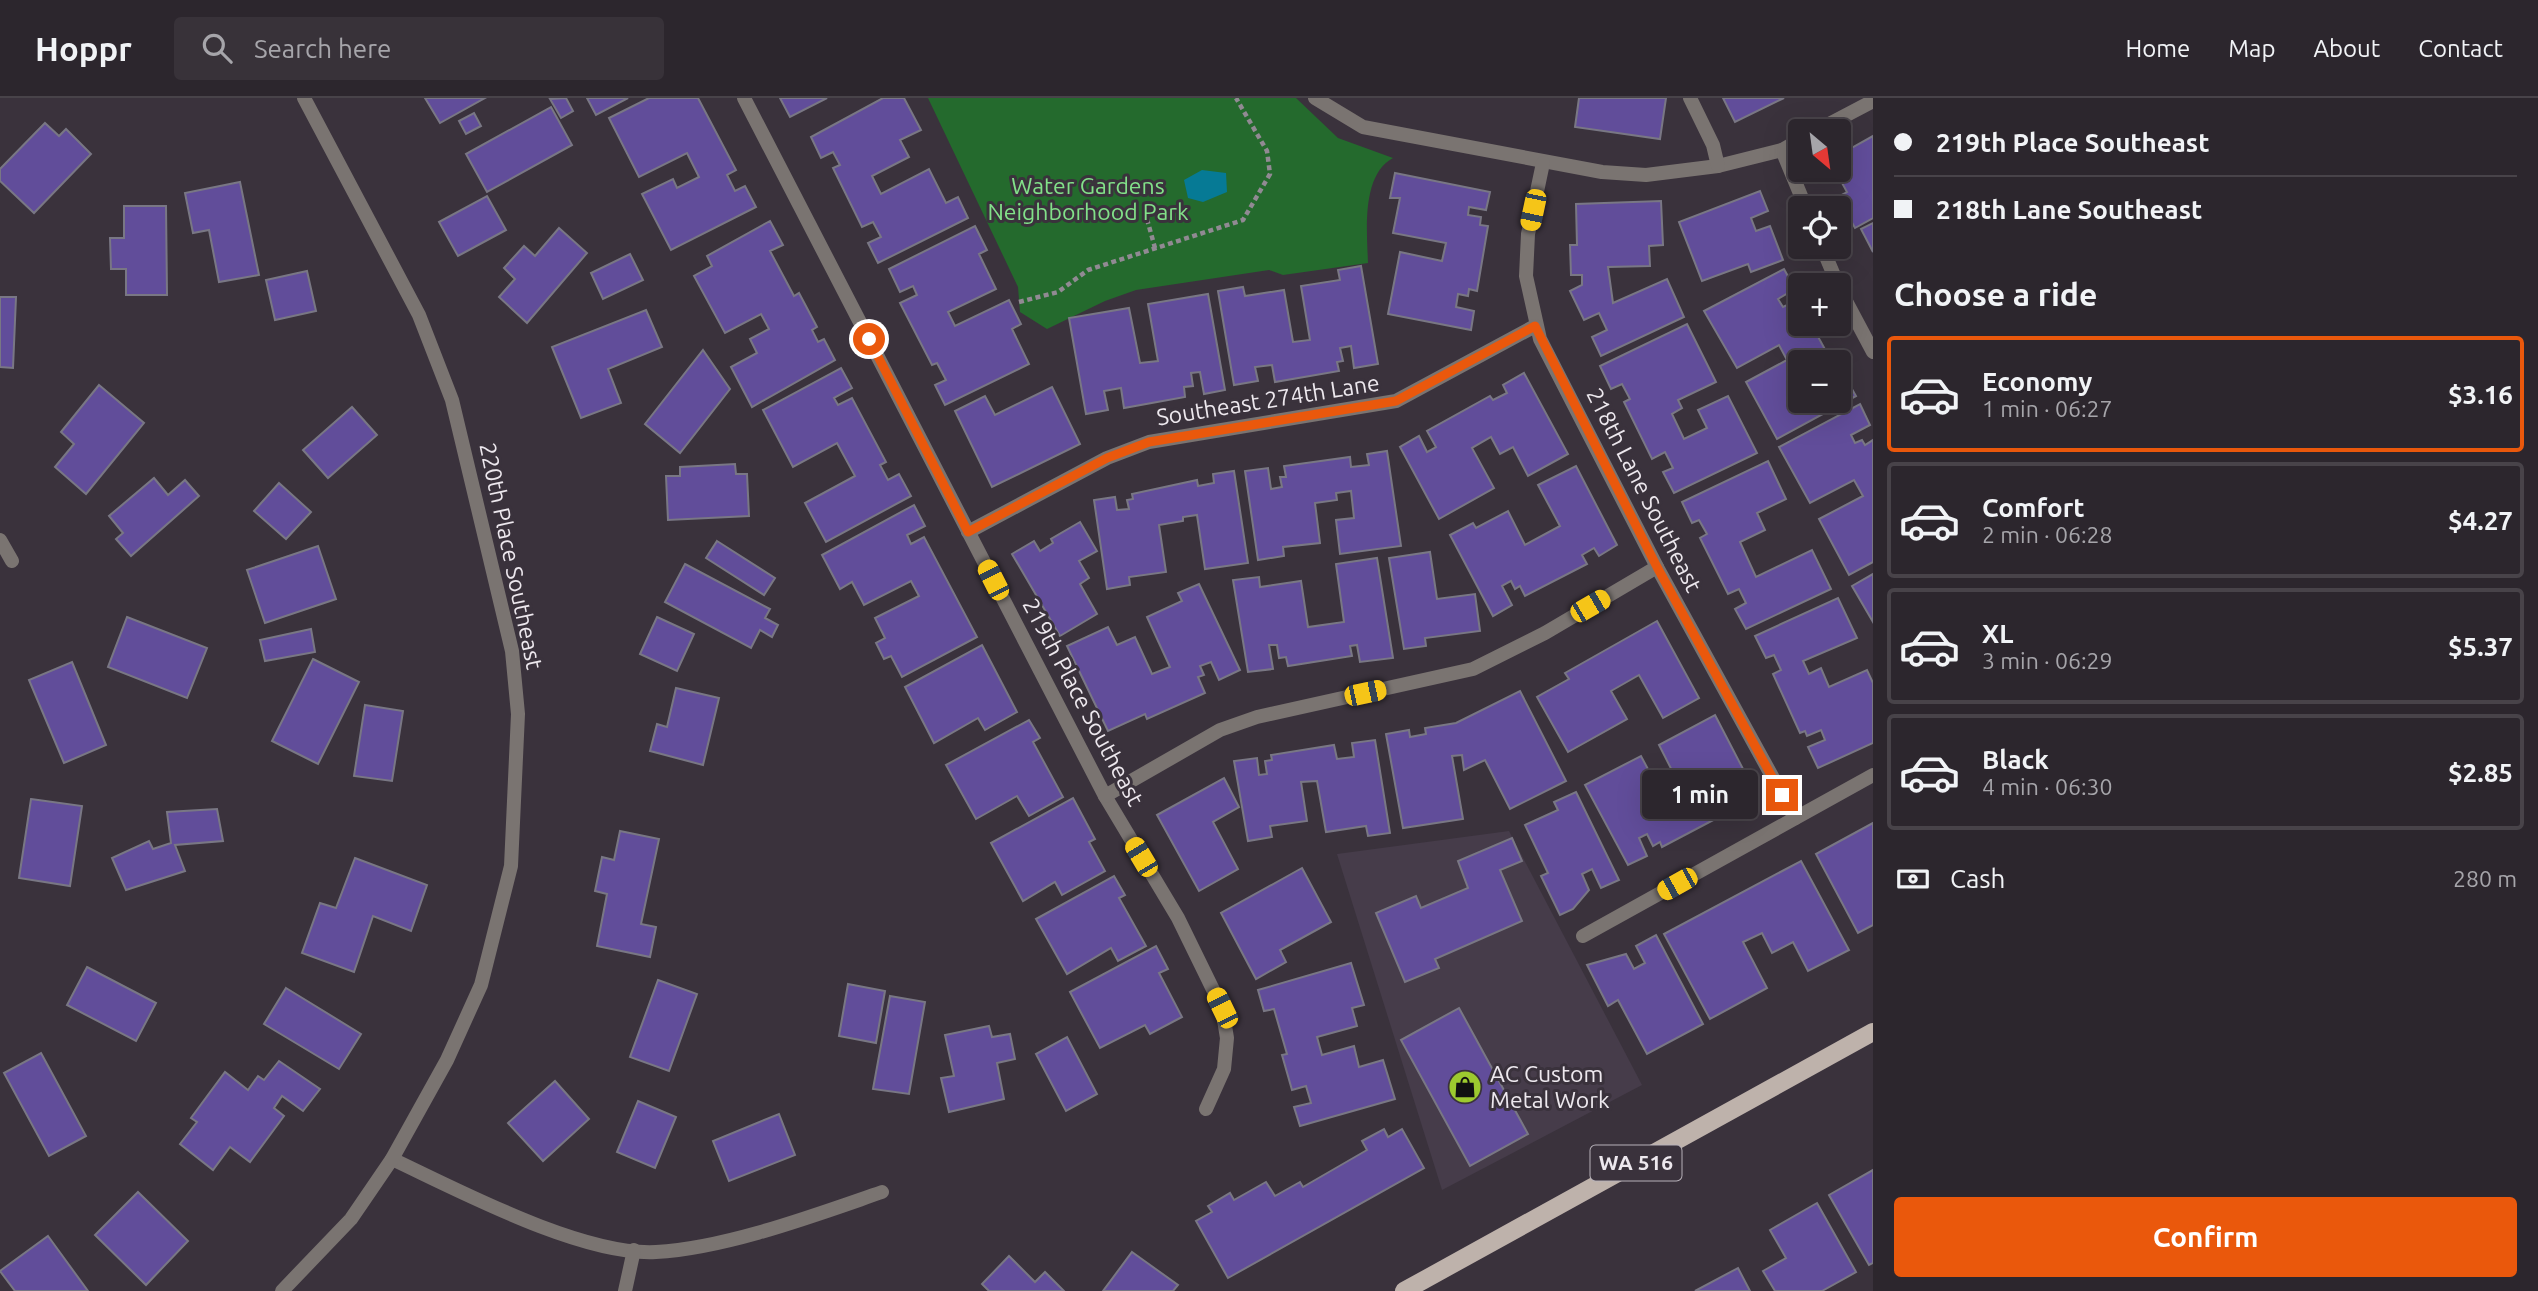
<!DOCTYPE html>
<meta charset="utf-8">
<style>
body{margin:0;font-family:Ubuntu,sans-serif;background:#383239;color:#f1f3f6;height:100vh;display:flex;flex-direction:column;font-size:26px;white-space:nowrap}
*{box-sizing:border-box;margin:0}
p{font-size:23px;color:#a6a5aa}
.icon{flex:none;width:38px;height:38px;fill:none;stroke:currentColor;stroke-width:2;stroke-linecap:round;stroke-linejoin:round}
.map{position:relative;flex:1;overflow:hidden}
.sheet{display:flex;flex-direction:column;background:#2c262d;width:665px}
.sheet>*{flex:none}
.guide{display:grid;align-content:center;height:154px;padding:0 21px;background:#2c262d}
.needle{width:46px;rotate:151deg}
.controls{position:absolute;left:1788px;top:21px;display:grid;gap:14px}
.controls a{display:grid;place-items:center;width:63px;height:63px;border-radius:7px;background:#2c262d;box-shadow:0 7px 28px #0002,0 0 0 2px #484349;font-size:35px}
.end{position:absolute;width:32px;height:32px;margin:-16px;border:9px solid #ea580c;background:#fff;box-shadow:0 0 0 4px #fff}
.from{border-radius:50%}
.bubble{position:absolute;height:49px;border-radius:7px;background:#2c262d;box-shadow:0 7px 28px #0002,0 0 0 2px #484349;font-size:23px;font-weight:700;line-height:49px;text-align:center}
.car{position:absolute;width:21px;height:42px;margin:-21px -10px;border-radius:9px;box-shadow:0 0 5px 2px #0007;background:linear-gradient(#f5c518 24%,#345 0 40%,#f5c518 0 76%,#345 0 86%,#f5c518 0)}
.guide b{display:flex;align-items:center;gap:24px;height:66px;font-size:26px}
.guide b+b{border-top:2px solid #484349}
.guide i{width:18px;height:18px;background:#f1f3f6}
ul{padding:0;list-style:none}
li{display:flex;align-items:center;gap:21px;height:116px;margin:0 14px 10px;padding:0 7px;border:4px solid #484349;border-radius:7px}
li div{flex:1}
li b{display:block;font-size:26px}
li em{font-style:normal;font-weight:700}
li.active{border-color:#ea580c}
li>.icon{width:63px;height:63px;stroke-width:1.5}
h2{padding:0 21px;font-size:32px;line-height:84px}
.pay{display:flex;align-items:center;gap:18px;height:77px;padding:0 21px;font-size:26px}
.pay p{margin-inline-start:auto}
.primary-button{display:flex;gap:14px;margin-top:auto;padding:14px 21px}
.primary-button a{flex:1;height:80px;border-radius:7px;background:#ea580c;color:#fff;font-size:28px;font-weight:700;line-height:80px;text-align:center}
header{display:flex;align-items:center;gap:42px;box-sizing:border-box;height:98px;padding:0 35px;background:#2c262d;border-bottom:2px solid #484349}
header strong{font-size:33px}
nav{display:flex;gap:38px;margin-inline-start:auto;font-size:24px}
.search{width:490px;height:63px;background:#383239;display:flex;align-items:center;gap:18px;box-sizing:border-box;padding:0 24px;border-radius:7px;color:#a6a5aa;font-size:26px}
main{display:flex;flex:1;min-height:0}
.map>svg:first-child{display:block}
.built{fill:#463c4a}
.green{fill:#246a2d}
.water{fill:#067a95}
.building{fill:#614d9a;stroke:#797784;stroke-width:2}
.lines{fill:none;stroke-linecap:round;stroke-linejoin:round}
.path{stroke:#918a93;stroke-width:4.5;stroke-dasharray:5 3.5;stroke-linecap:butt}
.street{stroke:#7a7471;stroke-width:14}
.primary{stroke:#beb2ab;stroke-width:18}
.route{stroke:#ea580c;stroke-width:9}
.labels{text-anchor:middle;stroke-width:6;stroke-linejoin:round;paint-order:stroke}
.shield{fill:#3a323c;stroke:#b7b1b9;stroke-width:2}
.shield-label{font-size:21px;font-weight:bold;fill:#ede8ee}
.park-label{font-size:23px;fill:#82e189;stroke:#3a323c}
.street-label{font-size:23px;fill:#ede8ee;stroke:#3a323c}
.poi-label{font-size:23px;fill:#ede8ee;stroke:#3a323c;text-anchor:start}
</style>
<header>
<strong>Hoppr</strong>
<div class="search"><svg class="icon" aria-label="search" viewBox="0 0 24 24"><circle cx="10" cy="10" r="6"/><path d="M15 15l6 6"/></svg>Search here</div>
<nav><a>Home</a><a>Map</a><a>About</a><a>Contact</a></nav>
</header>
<main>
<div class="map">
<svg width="1873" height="1193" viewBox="0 0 1873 1193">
<rect width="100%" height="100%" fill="#3a323c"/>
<path class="built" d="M1509,733L1642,987L1442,1092L1337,756Z"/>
<path class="green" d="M928,0H1296L1338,40L1393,60C1361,77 1367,134 1368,165L1283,177L1269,172L1136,192L1105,203L1047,231L1020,214L1018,189Z"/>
<path class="water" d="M1202,72L1226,75L1227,94L1203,104L1188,100L1184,82Z"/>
<g class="building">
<path d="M425,0H485L440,25Z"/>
<path d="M566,0L573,13L561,20L550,1Z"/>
<path d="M587,0H628L596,17Z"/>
<path d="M649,0H698L736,72L727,77L735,93L745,88L756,109L671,152L642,96L673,81L677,90L699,79L687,55L639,79L609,20Z"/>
<path d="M780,0H827L790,19Z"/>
<path d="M883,0H904L921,32L900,42L909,59L872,78L881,96L929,71L946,105L958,99L968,120L878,165L868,145L881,139L873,124L862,129L833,70L840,67L833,54L821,60L811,39Z"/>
<path d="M1579,0H1666L1660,41L1575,29Z"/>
<path d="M1723,0H1784L1735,24Z"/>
<path d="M551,9L572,47L487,94L466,56Z"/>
<path d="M474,15L481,28L466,36L459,23Z"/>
<path d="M45,25L59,38L66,31L91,56L34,115L0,83V71Z"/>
<path d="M1873,38V120L1855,130L1838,99L1847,94L1835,72H1839V57Z"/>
<path d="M1395,75L1490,94L1486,112L1469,109L1468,117L1481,119L1480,127L1488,128L1477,193L1469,191L1468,198L1458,196L1456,209L1474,213L1471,232L1388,216L1400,154L1442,163L1446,145L1393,135L1400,100H1390Z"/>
<path d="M240,84L259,177L219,184L209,132L193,135L185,95Z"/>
<path d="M1760,93L1768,113L1751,120L1756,133L1770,128L1783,162L1751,174L1748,166L1702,183L1679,124Z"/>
<path d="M487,98L506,132L458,158L439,124Z"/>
<path d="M1661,103L1663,147L1649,148L1650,168L1608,169L1613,205L1667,181L1684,219L1601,258L1592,239L1607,232L1599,215L1584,222L1570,193L1582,187V177H1571L1570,147H1577L1576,106Z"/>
<path d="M124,108H166L167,197H126V171H111L110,140H124Z"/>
<path d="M770,123L783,147L770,153L794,198L799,195L817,229L812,232L818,244L824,241L835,262L752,309L731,269L757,255L750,241L769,231L761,216L725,235L694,178L712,168L707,158Z"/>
<path d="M1873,125V154L1861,131Z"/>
<path d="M975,128L987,152L979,156L996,191L948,214L955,228L1009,202L1021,226L1012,231L1029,266L945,307L935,287L946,282L937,265L932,267L900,205L917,197L913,188L900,194L889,171Z"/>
<path d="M559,130L587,155L527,225L499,199L515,181L504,170L524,148L535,158Z"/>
<path d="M630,156L643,182L603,201L591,175Z"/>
<path d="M1361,168L1378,266L1354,270L1351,248L1340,250L1343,263L1337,264L1339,273L1275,284L1272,267L1255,269L1258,283L1234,287L1218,193L1243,189L1245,198L1284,192L1293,244L1310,242L1301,188L1340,182L1338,172Z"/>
<path d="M1784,171L1795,191L1778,201L1783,209L1798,202L1801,226H1811L1832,264H1801V303H1839V279L1844,277L1856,298L1777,341L1746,284L1787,262L1779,247L1737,270L1704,213Z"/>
<path d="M307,173L316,213L275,222L266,182Z"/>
<path d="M1208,196L1225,292L1204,296L1200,274L1191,275L1193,288L1184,289L1185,299L1124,310L1121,290L1104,293L1108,312L1086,316L1069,220L1129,210L1140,265L1158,263L1148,206Z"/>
<path d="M0,199H16L13,270L0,269Z"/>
<path d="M646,212L662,249L608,271L621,305L581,320L552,249Z"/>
<path d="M1687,226L1716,284L1678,302L1682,310L1672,316L1684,341L1707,330L1698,312L1728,298L1757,355L1674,395L1663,374L1673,370L1665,354L1652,361L1624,304L1630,301L1622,286L1611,291L1600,268Z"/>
<path d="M703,252L730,291L680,355L645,326Z"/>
<path d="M841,270L852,290L834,300L838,307L852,300L886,364L880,367L888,382L899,376L911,398L826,444L805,405L855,378L837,345L793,369L763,312Z"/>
<path d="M1524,275L1568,356L1528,378L1513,349L1500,356L1491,339L1472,350L1494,390L1439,421L1400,349L1419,338L1427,354L1436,349L1427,333L1490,298L1493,302L1507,295L1503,287Z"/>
<path d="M99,287L144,325L86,396L55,369L74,346L61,334Z"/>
<path d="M1052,289L1080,346L992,389L955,313L985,298L995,317Z"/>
<path d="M1860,306L1870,327L1851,337L1855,345L1862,342L1865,347L1873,342V464L1849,477L1819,421L1863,398L1854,382L1810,405L1779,349Z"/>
<path d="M352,309L377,337L328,380L303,352Z"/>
<path d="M1387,353L1401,448L1340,456L1336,422L1354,420L1351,393L1336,395L1337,402L1315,405L1320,445L1283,449L1284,458L1258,462L1245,373L1268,370L1271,391L1282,389L1280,379H1286L1284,368L1350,359L1351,369L1369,367L1367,356Z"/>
<path d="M1768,363L1786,401L1757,415L1765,432L1740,444L1756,479L1812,452L1831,491L1746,531L1735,511L1746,505L1739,491L1728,496L1700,440L1707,436L1699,422L1692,425L1682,404Z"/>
<path d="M735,366L736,376H747L749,418L668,422L666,378H680V369Z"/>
<path d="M1576,368L1617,447L1599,458L1594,450L1582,457L1587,466L1525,498L1520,488L1515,491L1511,483L1502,488L1512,507L1493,518L1450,437L1473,425L1476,430L1508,413L1525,447L1560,428L1538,387Z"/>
<path d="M1234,373L1248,465L1205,471L1197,417L1183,419V423L1159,427L1166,474L1129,479L1130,487L1107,491L1094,402L1115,399L1117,412L1129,411L1127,402L1133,401L1132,396L1197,382L1198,388L1214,385L1213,376Z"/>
<path d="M154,380L168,397L185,382L199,398L131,458L116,441L123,435L109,418Z"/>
<path d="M279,385L311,414L286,441L254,413Z"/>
<path d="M914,407L925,428L907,437L911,446L924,439L977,539L902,579L891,558L884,561L876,545L885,540L875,520L919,498L911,483L864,507L852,484L840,491L822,457Z"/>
<path d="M1080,424L1097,453L1079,463L1089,480L1080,486L1097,516L1060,538L1012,456L1034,443L1040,453L1053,445L1051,441Z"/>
<path d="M717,443L775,480L764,497L706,460Z"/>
<path d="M318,448L336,501L265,525L247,472Z"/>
<path d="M1430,454L1437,501L1475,496L1480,533L1425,540L1426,548L1404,551L1389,460Z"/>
<path d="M1377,460L1393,560L1360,564L1357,547L1350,548L1352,558L1288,568L1286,559L1279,560L1277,547H1269L1273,571L1248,574L1233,482L1259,479L1260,489L1301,483L1308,529L1344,524L1336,466Z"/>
<path d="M685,466L770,511L765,520L778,527L772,539L760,532L751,550L665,504Z"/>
<path d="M1873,476V524L1852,488Z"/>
<path d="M1199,486L1240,572L1219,582L1211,564L1200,568L1204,577L1198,579L1205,595L1147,621L1145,616L1108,633L1067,548L1108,529L1117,547L1135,539L1152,576L1170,569L1147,519L1182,503L1178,495Z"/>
<path d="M1838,500L1857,540L1803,563L1809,576L1821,570L1829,589L1867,572L1873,585V645L1818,670L1808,649L1825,642L1821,632L1807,638L1805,633L1800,635L1773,576L1781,572L1774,557L1766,560L1755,538Z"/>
<path d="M127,519L207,550L187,600L108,569Z"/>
<path d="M657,519L694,536L677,573L640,556Z"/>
<path d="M1657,523L1699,600L1663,620L1639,577L1611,593L1627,621L1568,654L1537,599L1569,581L1565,575Z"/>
<path d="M311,531L315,554L265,563L260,542Z"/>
<path d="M982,547L1017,614L985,632L978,620L934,645L905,589Z"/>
<path d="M313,561L359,584L318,666L272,643Z"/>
<path d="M72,564L106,647L64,665L29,582Z"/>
<path d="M676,590L719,600L703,667L650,653L657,626L667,629Z"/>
<path d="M1520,593L1566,683L1510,711L1485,662L1464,672L1462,657L1452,658L1463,721L1403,730L1386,636L1409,632L1410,639L1426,636L1425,630L1456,625Z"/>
<path d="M365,607L403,613L392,683L354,678Z"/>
<path d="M1715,617L1756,696L1724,712L1722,708L1717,710L1721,718L1662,749L1660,744L1653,748L1647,736L1639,740L1647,758L1628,767L1585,687L1641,658L1666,705L1684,696L1659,647Z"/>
<path d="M1029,622L1040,640L1033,644L1063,699L1029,718L1017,698L976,721L946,667Z"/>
<path d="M1375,642L1390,735L1368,738L1366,728L1326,734L1317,683L1301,684L1307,723L1270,728L1272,739L1248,743L1234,663L1257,660L1259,677L1267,676L1265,663L1272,662L1271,657L1334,647L1337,661L1354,659L1352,645Z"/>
<path d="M1224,680L1239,709L1213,724L1238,771L1199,793L1157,717Z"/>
<path d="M1576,694L1619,782L1601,790L1592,771L1582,776L1589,792L1573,811L1560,817L1541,778L1548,775L1525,727L1558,712L1554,704Z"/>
<path d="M1073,700L1095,741L1089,744L1105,773L1062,797L1055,784L1023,803L991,745Z"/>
<path d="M31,701L82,708L70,788L19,780Z"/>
<path d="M217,711L223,743L175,747L185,773L126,792L112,760L149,743L153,751L171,745L167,714Z"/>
<path d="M1873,725V827L1858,835L1816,756Z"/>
<path d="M620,733L659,741L641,826L656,829L650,859L597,848L607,796L595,793L602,759L614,762Z"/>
<path d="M1512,740L1522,763L1500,772L1522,823L1435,861L1439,870L1405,884L1376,815L1416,798L1421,810L1468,790L1458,763Z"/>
<path d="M355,760L427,787L411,833L373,818L354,874L302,855L320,805L336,810Z"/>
<path d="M1801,763L1849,852L1808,873L1793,844L1772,855L1762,835L1743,844L1767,890L1710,921L1664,836Z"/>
<path d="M1302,770L1331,824L1280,852L1286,864L1256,881L1221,815Z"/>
<path d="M1114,778L1125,797L1119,800L1146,848L1118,863L1111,850L1067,876L1036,821Z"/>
<path d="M1656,837L1703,926L1647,956L1618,902L1608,908L1587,867L1626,856L1634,871L1645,865L1636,848Z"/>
<path d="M1156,848L1168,871L1159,875L1182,919L1150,936L1145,927L1100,950L1070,894Z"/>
<path d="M1351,865L1364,907L1352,910L1357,928L1317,939L1322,957L1354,948L1359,969L1383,962L1395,1001L1300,1028L1294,1009L1311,1005L1306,988L1292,992L1282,957L1287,956L1274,911L1264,913L1258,892Z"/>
<path d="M87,869L156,905L136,943L67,907Z"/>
<path d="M658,882L697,896L669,973L630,959Z"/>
<path d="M848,886L885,893L876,945L839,938Z"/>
<path d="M286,890L361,936L339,971L264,926Z"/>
<path d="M890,898L925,904L909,996L873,991Z"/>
<path d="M1459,910L1528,1036L1470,1068L1401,942Z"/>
<path d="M989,928L992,939L1010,936L1015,961L997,965L1004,1001L949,1014L941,980L954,978L945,937Z"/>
<path d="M1067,939L1097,996L1066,1013L1036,956Z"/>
<path d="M41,955L86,1038L49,1058L4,975Z"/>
<path d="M279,963L320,991L303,1013L282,998L274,1010L284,1018L250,1064L230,1049L213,1072L180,1046L197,1024L191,1020L225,974L248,992L258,978L264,982Z"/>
<path d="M555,983L589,1021L543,1063L508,1025Z"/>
<path d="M638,1003L676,1019L655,1070L617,1054Z"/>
<path d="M779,1016L795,1057L729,1083L713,1043Z"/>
<path d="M1384,1031L1388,1039L1402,1031L1424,1070L1228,1180L1196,1123L1212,1114L1208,1108L1230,1095L1234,1102L1266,1084L1275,1098L1300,1084L1303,1089L1367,1052L1362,1043Z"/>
<path d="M1873,1072V1165L1869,1167L1829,1097Z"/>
<path d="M138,1094L188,1143L146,1187L95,1137Z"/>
<path d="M1817,1105L1856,1174L1822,1193H1775L1763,1173L1786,1160L1770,1132Z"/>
<path d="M48,1138L88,1193H15L0,1173Z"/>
<path d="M1132,1154L1178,1187L1173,1193H1103Z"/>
<path d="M1009,1158L1035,1184L1045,1174L1064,1193H989L982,1186Z"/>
<path d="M1738,1170L1750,1193H1695Z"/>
</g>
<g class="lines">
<g class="path">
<path d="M1147,121L1155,150"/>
<path d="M1019,204L1058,194L1088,172L1243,122L1270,76L1267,53L1236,0"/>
</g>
<g class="street">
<path d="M744,0L1105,698L1178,820L1222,910L1227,940L1224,971L1206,1011"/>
<path d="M1315,0L1363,29L1602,74L1646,77L1718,68L1782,52L1801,41"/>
<path d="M1690,0L1713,47L1718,68"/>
<path d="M1816,33L1873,3"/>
<path d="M1782,52L1806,110"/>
<path d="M1543,65L1528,136L1526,178L1540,241L1657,469L1795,720"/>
<path d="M1822,149L1838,187"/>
<path d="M1839,190L1873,254"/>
<path d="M968,434L1107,360L1149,344L1396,303L1535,228"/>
<path d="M0,442L12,463"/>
<path d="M1105,698L1220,632L1257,619L1473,571L1545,535L1657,469"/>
<path d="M1583,838L1873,677"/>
<path d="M392,1061C460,1093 582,1158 656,1154C727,1150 815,1117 882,1094"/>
<path d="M282,1193L351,1121L392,1061L447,962L481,887L511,768L518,616L512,553L452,302L419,217L304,0"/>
<path d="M625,1193L634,1152"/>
</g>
<path class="primary" d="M1404,1193L1873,934"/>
</g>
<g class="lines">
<path class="route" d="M869,241L968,434L1107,360L1149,344L1396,303L1535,228L1657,469L1782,697"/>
</g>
<defs>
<symbol id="shop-disc" viewBox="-11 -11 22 22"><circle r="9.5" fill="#9dca2f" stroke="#3a323c"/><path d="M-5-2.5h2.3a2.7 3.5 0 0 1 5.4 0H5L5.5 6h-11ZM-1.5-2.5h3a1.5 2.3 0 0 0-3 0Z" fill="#111"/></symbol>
</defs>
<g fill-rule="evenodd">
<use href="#shop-disc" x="1446" y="970" width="38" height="38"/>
</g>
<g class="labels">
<rect class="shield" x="1590.5" y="1047.5" width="91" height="35" rx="5"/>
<g class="shield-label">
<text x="1636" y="1072">WA 516</text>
</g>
<g class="park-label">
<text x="1088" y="96">Water Gardens<tspan x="1088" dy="26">Neighborhood Park</tspan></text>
</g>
<g class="street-label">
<text transform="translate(1268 302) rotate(-9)" y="8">Southeast 274th Lane</text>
<text transform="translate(1644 392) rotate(63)" y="8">218th Lane Southeast</text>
<text transform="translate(511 458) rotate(78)" y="8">220th Place Southeast</text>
<text transform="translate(1083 604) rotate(62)" y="8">219th Place Southeast</text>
</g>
<g class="poi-label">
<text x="1490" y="984">AC Custom<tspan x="1490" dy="26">Metal Work</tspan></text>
</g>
</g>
</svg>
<div class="controls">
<a><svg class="needle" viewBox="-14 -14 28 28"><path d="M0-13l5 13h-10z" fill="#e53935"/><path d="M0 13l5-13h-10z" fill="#a6a5aa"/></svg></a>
<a><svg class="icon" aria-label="locate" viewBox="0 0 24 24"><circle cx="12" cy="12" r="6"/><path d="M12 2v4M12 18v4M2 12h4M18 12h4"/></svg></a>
<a>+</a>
<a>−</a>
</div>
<i class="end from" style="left:869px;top:241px"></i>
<i class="end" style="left:1782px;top:697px"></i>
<div class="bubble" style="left:1642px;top:672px;width:116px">1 min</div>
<i class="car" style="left:1533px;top:112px;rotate:192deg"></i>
<i class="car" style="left:993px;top:482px;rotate:333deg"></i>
<i class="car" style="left:1590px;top:508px;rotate:60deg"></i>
<i class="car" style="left:1365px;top:595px;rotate:78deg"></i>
<i class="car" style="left:1141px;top:759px;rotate:329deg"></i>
<i class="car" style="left:1677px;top:786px;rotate:241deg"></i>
<i class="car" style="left:1222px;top:910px;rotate:334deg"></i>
</div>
<section class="sheet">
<div class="guide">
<b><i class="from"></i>219th Place Southeast</b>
<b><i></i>218th Lane Southeast</b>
</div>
<h2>Choose a ride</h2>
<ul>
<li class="active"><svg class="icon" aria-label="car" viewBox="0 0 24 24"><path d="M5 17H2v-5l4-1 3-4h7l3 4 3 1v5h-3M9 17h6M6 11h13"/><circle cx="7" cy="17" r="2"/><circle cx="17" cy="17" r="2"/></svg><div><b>Economy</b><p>1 min · 06:27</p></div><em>$3.16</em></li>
<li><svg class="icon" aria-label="car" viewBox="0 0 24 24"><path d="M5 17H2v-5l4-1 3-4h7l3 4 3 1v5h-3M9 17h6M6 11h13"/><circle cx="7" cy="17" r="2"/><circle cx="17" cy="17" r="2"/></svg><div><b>Comfort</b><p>2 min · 06:28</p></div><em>$4.27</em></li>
<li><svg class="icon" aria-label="car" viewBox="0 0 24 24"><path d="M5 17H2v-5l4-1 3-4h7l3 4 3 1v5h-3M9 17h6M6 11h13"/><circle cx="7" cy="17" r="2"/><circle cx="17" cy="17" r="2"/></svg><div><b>XL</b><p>3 min · 06:29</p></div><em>$5.37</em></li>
<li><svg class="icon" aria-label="car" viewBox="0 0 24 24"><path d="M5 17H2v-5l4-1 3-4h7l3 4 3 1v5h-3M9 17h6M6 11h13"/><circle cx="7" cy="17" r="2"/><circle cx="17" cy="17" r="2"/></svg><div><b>Black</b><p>4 min · 06:30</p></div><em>$2.85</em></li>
</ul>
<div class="pay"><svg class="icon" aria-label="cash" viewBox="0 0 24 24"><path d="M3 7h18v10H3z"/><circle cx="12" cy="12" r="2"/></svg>Cash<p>280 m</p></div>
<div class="primary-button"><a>Confirm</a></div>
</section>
</main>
